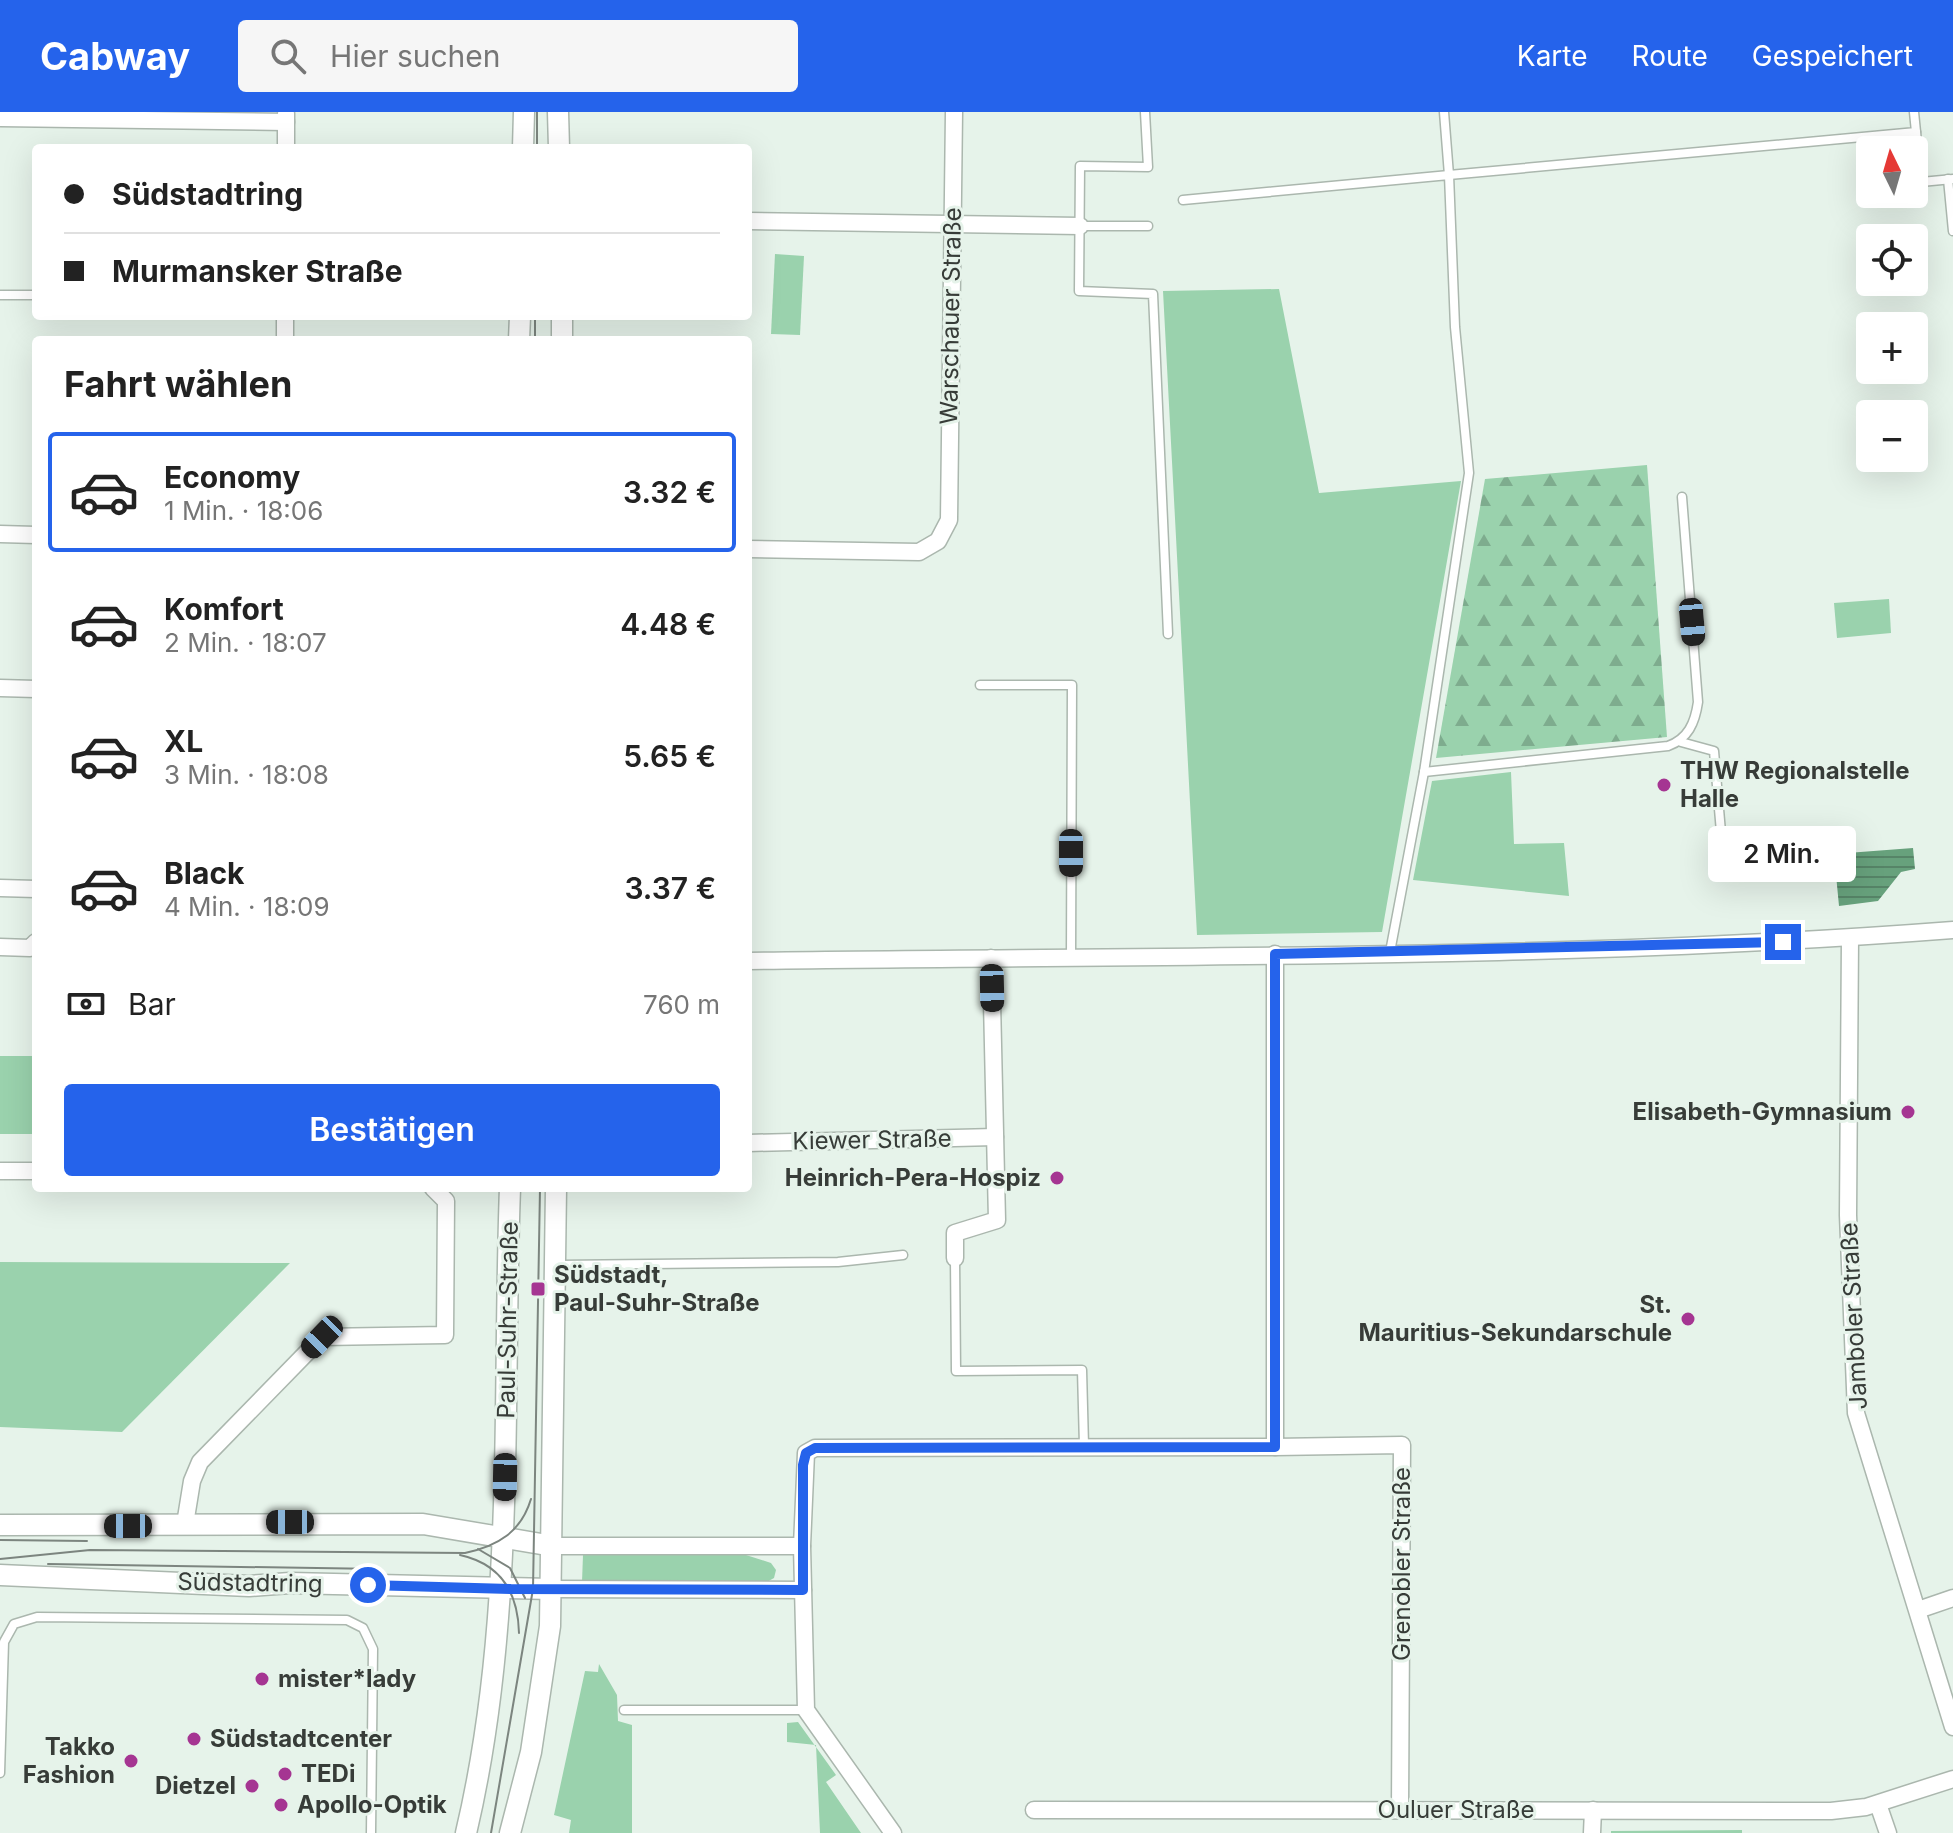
<!DOCTYPE html>
<html lang="de">
<meta charset="utf-8">
<style>
body{margin:0;font-family:Inter,sans-serif;background:#f6f6f6;color:#222;height:100vh;display:flex;flex-direction:column;font-size:30px;white-space:nowrap}
*{box-sizing:border-box;margin:0}
p{font-size:26px;color:#767676}
.icon{flex:none;width:44px;height:44px;fill:none;stroke:currentColor;stroke-width:2;stroke-linecap:round;stroke-linejoin:round}
.map{position:relative;flex:1;overflow:hidden}
.drawer{position:absolute;left:32px;top:224px;width:720px;height:856px;display:flex;flex-direction:column;background:#fff;border-radius:8px;box-shadow:0 8px 32px #0002}
.drawer>*{flex:none}
.top-card{position:absolute;left:32px;top:32px;width:720px;height:176px;border-radius:8px;box-shadow:0 8px 32px #0002;display:grid;align-content:center;height:176px;padding:0 32px;background:#fff}
.needle{width:52px;rotate:355deg}
.buttons{position:absolute;left:1856px;top:24px;display:grid;gap:16px}
.buttons a{display:grid;place-items:center;width:72px;height:72px;border-radius:8px;background:#fff;box-shadow:0 8px 32px #0002;font-size:40px}
.end{position:absolute;width:36px;height:36px;margin:-18px;border:10px solid #2563eb;background:#fff;box-shadow:0 0 0 4px #fff}
.from{border-radius:50%}
.bubble{position:absolute;height:56px;border-radius:8px;background:#fff;box-shadow:0 8px 32px #0002;font-size:26px;font-weight:600;line-height:56px;text-align:center}
.car{position:absolute;width:24px;height:48px;margin:-24px -12px;border-radius:10px;box-shadow:0 0 6px 2px #0007;background:linear-gradient(#222 24%,#8ab4d8 0 40%,#222 0 76%,#8ab4d8 0 86%,#222 0)}
.top-card b{display:flex;align-items:center;gap:28px;height:76px;font-size:30px}
.top-card b+b{border-top:2px solid #e0e0e0}
.top-card i{width:20px;height:20px;background:#222}
ul{padding:0;list-style:none}
li{display:flex;align-items:center;gap:24px;height:120px;margin:0 16px 12px;padding:0 16px;border:4px solid transparent;border-radius:8px}
li div{flex:1}
li b{display:block;font-size:30px}
li em{font-style:normal;font-weight:600}
li.on{border-color:#2563eb}
li>.icon{width:72px;height:72px;stroke-width:1.5}
h2{padding:0 32px;font-size:36px;line-height:96px}
.pay{display:flex;align-items:center;gap:20px;height:88px;padding:0 32px;font-size:30px}
.pay p{margin-inline-start:auto}
.primary-button{display:flex;gap:16px;margin-top:auto;padding:16px 32px}
.primary-button a{flex:1;height:92px;border-radius:8px;background:#2563eb;color:#fff;font-size:32px;font-weight:600;line-height:92px;text-align:center}
header{display:flex;align-items:center;gap:48px;box-sizing:border-box;height:112px;padding:0 40px;background:#2563eb;color:#fff}
header strong{font-size:38px}
nav{display:flex;gap:44px;margin-inline-start:auto;font-size:28px}
.search{width:560px;height:72px;background:#f6f6f6;display:flex;align-items:center;gap:20px;box-sizing:border-box;padding:0 28px;border-radius:8px;color:#767676;font-size:30px}
.map>svg:first-child{display:block}
.green{fill:#9ad2ad}
.forest{fill:url(#forest-firs)}
.water{fill:url(#water-rules)}
.lines{fill:none;stroke-linecap:round;stroke-linejoin:round}
.service-casing{stroke:#abb7ae;stroke-width:11}
.minor-casing{stroke:#abb7ae;stroke-width:19}
.tertiary-casing{stroke:#abb7ae;stroke-width:23}
.service{stroke:#fff;stroke-width:8}
.minor{stroke:#fff;stroke-width:16}
.tertiary{stroke:#fff;stroke-width:20}
.tram{stroke:#7c857f;stroke-width:2}
.route{stroke:#2563eb;stroke-width:10}
.poi-dot{fill:#a53592;stroke:#e6f3ea;stroke-width:3}
.labels{text-anchor:middle;stroke-width:6;stroke-linejoin:round;paint-order:stroke}
.street-label{font-size:24px;fill:#373c38;stroke:#e6f3ea}
.poi-label{font-size:24px;font-weight:bold;fill:#373c38;stroke:#e6f3ea;text-anchor:start}
</style>
<header>
<strong>Cabway</strong>
<div class="search"><svg class="icon" aria-label="search" viewBox="0 0 24 24"><circle cx="10" cy="10" r="6"/><path d="M15 15l6 6"/></svg>Hier suchen</div>
<nav><a>Karte</a><a>Route</a><a>Gespeichert</a></nav>
</header>
<div class="map">
<svg width="1953" height="1721" viewBox="0 0 1953 1721">
<defs>
<pattern id="forest-firs" width="22" height="20" patternUnits="userSpaceOnUse" patternTransform="scale(2)"><rect width="22" height="20" fill="#9ad2ad"/><path d="M5 1l3.5 6h-7zM16 11l3.5 6h-7z" fill="#7eac8e"/></pattern>
<pattern id="water-rules" width="6" height="5" patternUnits="userSpaceOnUse" patternTransform="scale(2)"><rect width="6" height="5" fill="#67a17c"/><path d="M0 2.5h6" fill="none" stroke="#568467"/></pattern>
</defs>
<rect width="100%" height="100%" fill="#e6f3ea"/>
<g class="green">
<path d="M775,142L804,144L800,223L771,222Z"/>
<path d="M1279,177L1319,381L1461,369L1382,820L1197,823L1163,179Z"/>
<path d="M1889,487L1891,521L1837,526L1834,491Z"/>
<path d="M1511,660L1514,732L1564,731L1569,784L1413,768L1432,669Z"/>
<rect x="0" y="944" width="36" height="78"/>
<path d="M0,1150L290,1151L122,1320L0,1315Z"/>
<path d="M583,1443H746L771,1451L776,1458L774,1466L765,1471L582,1470Z"/>
<path d="M599,1552L617,1583L618,1609L632,1613V1721H569L571,1708L554,1703L585,1559L598,1560Z"/>
<path d="M798,1610L836,1663L826,1670L861,1721H820L816,1633L787,1630V1611Z"/>
<path d="M1742,1718V1721H1611V1719Z"/>
</g>
<path class="forest" d="M1647,353L1667,625L1436,646L1485,367Z"/>
<path class="water" d="M1913,736L1915,757L1901,760L1878,789L1839,794L1834,742Z"/>
<g class="lines">
<defs>
<g id="service">
<path d="M1145,0L1148,55L1080,54L1079,179L1153,182L1168,522"/>
<path d="M1444,0L1449,63L1916,20L1914,0"/>
<path d="M1916,20L1921,70L1953,67"/>
<path d="M1948,67L1953,119"/>
<path d="M1183,88L1449,63L1455,215L1469,361L1424,660L1390,840"/>
<path d="M1080,114H1148"/>
<path d="M0,183H36"/>
<path d="M980,573H1072L1071,846"/>
<path d="M1681,630L1714,639L1721,720"/>
<path d="M1424,660L1668,634C1688,627 1695,611 1698,590L1682,385"/>
<path d="M955,1146L956,1259L1082,1258L1084,1334"/>
<path d="M558,1153L838,1150L903,1143"/>
<path d="M624,1598H806"/>
<path d="M0,1661L4,1530L14,1512L37,1505L347,1508L363,1516L373,1537L371,1721"/>
</g>
<g id="minor">
<path d="M0,6L286,10"/>
<path d="M286,36V2"/>
<path d="M748,109L1080,114"/>
<path d="M285,228V204"/>
<path d="M0,422L36,423"/>
<path d="M748,437L919,440L938,429L949,408L954,0"/>
<path d="M0,576L36,577"/>
<path d="M0,776L36,777"/>
<path d="M1850,826L1848,1103L1856,1301L1953,1615"/>
<path d="M0,835L30,836L36,830"/>
<path d="M1275,842V1335L1402,1333L1400,1698"/>
<path d="M748,849C1149,843 1553,849 1953,818"/>
<path d="M748,1031L995,1025"/>
<path d="M0,1059H36"/>
<path d="M955,1146V1121L997,1108L991,846"/>
<path d="M185,1412L192,1369L200,1350L322,1225L445,1223L446,1089L433,1076"/>
<path d="M553,1434H802"/>
<path d="M551,1477L803,1478"/>
<path d="M1918,1498L1953,1486"/>
<path d="M1878,1692L1888,1721"/>
<path d="M1034,1698L1831,1699L1866,1695L1953,1667"/>
<path d="M893,1721L806,1598L802,1434L806,1341L815,1336L1275,1335"/>
<path d="M1592,1721L1593,1698"/>
</g>
<g id="tertiary">
<path d="M558,0L559,36"/>
<path d="M523,36L524,0"/>
<path d="M519,228L520,204"/>
<path d="M562,228V204"/>
<path d="M0,1413L423,1412L553,1434"/>
<path d="M0,1463L249,1474L290,1471L551,1477"/>
<path d="M466,1721C516,1510 502,1291 510,1076"/>
<path d="M510,1721L531,1640L550,1514L556,1076"/>
</g>
</defs>
<use href="#service" class="service-casing"/>
<use href="#minor" class="minor-casing"/>
<use href="#tertiary" class="tertiary-casing"/>
<use href="#service" class="service"/>
<use href="#minor" class="minor"/>
<use href="#tertiary" class="tertiary"/>
<g class="tram">
<path d="M537,36V0"/>
<path d="M535,228V204"/>
<path d="M0,1428L87,1429"/>
<path d="M478,1437L510,1456L525,1486"/>
<path d="M460,1443C501,1452 518,1481 519,1521"/>
<path d="M0,1447L90,1438L465,1441C498,1434 521,1420 531,1387"/>
<path d="M48,1452L380,1457"/>
<path d="M491,1721L533,1477L540,1076"/>
</g>
</g>
<g class="lines">
<path class="route" d="M368,1473L511,1477L803,1478V1353L806,1341L815,1336L1275,1335V842L1783,830"/>
</g>
<g class="poi-dot">
<circle cx="1664" cy="673" r="8"/>
<circle cx="1908" cy="1000" r="8"/>
<circle cx="1057" cy="1066" r="8"/>
<rect x="530" y="1169" width="16" height="16" rx="4"/>
<circle cx="1688" cy="1207" r="8"/>
<circle cx="262" cy="1567" r="8"/>
<circle cx="194" cy="1627" r="8"/>
<circle cx="131" cy="1649" r="8"/>
<circle cx="285" cy="1662" r="8"/>
<circle cx="252" cy="1674" r="8"/>
<circle cx="281" cy="1693" r="8"/>
</g>
<g class="labels">
<g class="street-label">
<text transform="translate(951 204) rotate(-89)" y="8">Warschauer Straße</text>
<text transform="translate(872 1028) rotate(-1)" y="8">Kiewer Straße</text>
<text transform="translate(1854 1204) rotate(-93)" y="8">Jamboler Straße</text>
<text transform="translate(508 1208) rotate(-89)" y="8">Paul-Suhr-Straße</text>
<text transform="translate(1402 1452) rotate(-90)" y="8">Grenobler Straße</text>
<text transform="translate(250 1471) rotate(1)" y="8">Südstadtring</text>
<text x="1456" y="1706">Ouluer Straße</text>
</g>
<g class="poi-label">
<text x="1680" y="667">THW Regionalstelle<tspan x="1680" dy="28">Halle</tspan></text>
<text x="1892" y="1008" text-anchor="end">Elisabeth-Gymnasium</text>
<text x="1041" y="1074" text-anchor="end">Heinrich-Pera-Hospiz</text>
<text x="554" y="1171">Südstadt,<tspan x="554" dy="28">Paul-Suhr-Straße</tspan></text>
<text x="1672" y="1201" text-anchor="end">St.<tspan x="1672" dy="28">Mauritius-Sekundarschule</tspan></text>
<text x="278" y="1575">mister*lady</text>
<text x="210" y="1635">Südstadtcenter</text>
<text x="115" y="1643" text-anchor="end">Takko<tspan x="115" dy="28">Fashion</tspan></text>
<text x="301" y="1670">TEDi</text>
<text x="236" y="1682" text-anchor="end">Dietzel</text>
<text x="297" y="1701">Apollo-Optik</text>
</g>
</g>
</svg>
<div class="buttons">
<a><svg class="needle" viewBox="-14 -14 28 28"><path d="M0-13l5 13h-10z" fill="#e53935"/><path d="M0 13l5-13h-10z" fill="#767676"/></svg></a>
<a><svg class="icon" aria-label="locate" viewBox="0 0 24 24"><circle cx="12" cy="12" r="6"/><path d="M12 2v4M12 18v4M2 12h4M18 12h4"/></svg></a>
<a>+</a>
<a>−</a>
</div>
<i class="end from" style="left:368px;top:1473px"></i>
<i class="end" style="left:1783px;top:830px"></i>
<div class="bubble" style="left:1708px;top:714px;width:148px">2 Min.</div>
<i class="car" style="left:1692px;top:510px;rotate:175deg"></i>
<i class="car" style="left:1071px;top:741px;rotate:180deg"></i>
<i class="car" style="left:992px;top:876px;rotate:179deg"></i>
<i class="car" style="left:322px;top:1225px;rotate:224deg"></i>
<i class="car" style="left:505px;top:1365px;rotate:181deg"></i>
<i class="car" style="left:290px;top:1410px;rotate:270deg"></i>
<i class="car" style="left:128px;top:1414px;rotate:270deg"></i>
<div class="top-card">
<b><i class="from"></i>Südstadtring</b>
<b><i></i>Murmansker Straße</b>
</div>
<section class="drawer">
<h2>Fahrt wählen</h2>
<ul>
<li class="on"><svg class="icon" aria-label="car" viewBox="0 0 24 24"><path d="M5 17H2v-5l4-1 3-4h7l3 4 3 1v5h-3M9 17h6M6 11h13"/><circle cx="7" cy="17" r="2"/><circle cx="17" cy="17" r="2"/></svg><div><b>Economy</b><p>1 Min. · 18:06</p></div><em>3.32 €</em></li>
<li><svg class="icon" aria-label="car" viewBox="0 0 24 24"><path d="M5 17H2v-5l4-1 3-4h7l3 4 3 1v5h-3M9 17h6M6 11h13"/><circle cx="7" cy="17" r="2"/><circle cx="17" cy="17" r="2"/></svg><div><b>Komfort</b><p>2 Min. · 18:07</p></div><em>4.48 €</em></li>
<li><svg class="icon" aria-label="car" viewBox="0 0 24 24"><path d="M5 17H2v-5l4-1 3-4h7l3 4 3 1v5h-3M9 17h6M6 11h13"/><circle cx="7" cy="17" r="2"/><circle cx="17" cy="17" r="2"/></svg><div><b>XL</b><p>3 Min. · 18:08</p></div><em>5.65 €</em></li>
<li><svg class="icon" aria-label="car" viewBox="0 0 24 24"><path d="M5 17H2v-5l4-1 3-4h7l3 4 3 1v5h-3M9 17h6M6 11h13"/><circle cx="7" cy="17" r="2"/><circle cx="17" cy="17" r="2"/></svg><div><b>Black</b><p>4 Min. · 18:09</p></div><em>3.37 €</em></li>
</ul>
<div class="pay"><svg class="icon" aria-label="cash" viewBox="0 0 24 24"><path d="M3 7h18v10H3z"/><circle cx="12" cy="12" r="2"/></svg>Bar<p>760 m</p></div>
<div class="primary-button"><a>Bestätigen</a></div>
</section>
</div>
